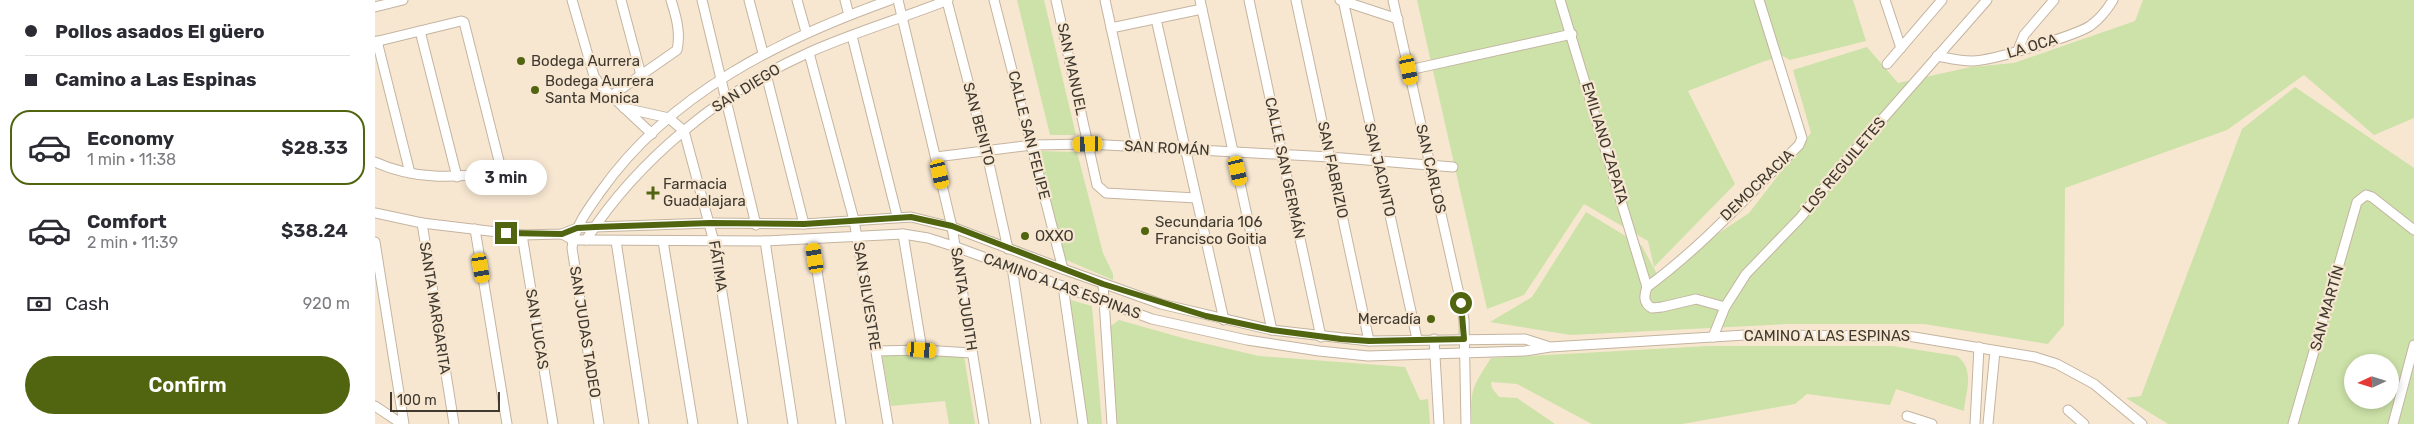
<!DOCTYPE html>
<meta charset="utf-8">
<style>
body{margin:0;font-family:Rubik,sans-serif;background:#f7f7f7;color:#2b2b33;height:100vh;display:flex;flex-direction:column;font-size:19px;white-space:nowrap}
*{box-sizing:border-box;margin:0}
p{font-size:16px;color:#7c7c81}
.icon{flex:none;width:28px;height:28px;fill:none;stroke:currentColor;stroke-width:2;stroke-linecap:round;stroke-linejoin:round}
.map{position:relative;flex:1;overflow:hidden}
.panel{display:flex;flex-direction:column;background:#fff;width:375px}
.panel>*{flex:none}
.hud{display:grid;align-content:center;height:110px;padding:0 25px;background:#fff}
.needle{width:32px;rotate:266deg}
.fabs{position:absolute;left:1969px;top:354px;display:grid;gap:10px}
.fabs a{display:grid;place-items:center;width:55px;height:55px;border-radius:50%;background:#fff;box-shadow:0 2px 8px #0003;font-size:25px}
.scale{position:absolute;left:15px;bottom:12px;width:110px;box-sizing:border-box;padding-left:5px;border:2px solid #3f3930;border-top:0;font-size:14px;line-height:18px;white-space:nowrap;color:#3f3930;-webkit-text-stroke:4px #f7e7d1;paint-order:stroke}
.end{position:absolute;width:22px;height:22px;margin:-11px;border:6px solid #516510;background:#fff;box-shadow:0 0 0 2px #fff}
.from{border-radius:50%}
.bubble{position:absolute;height:35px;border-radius:18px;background:#fff;box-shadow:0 2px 8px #0003;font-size:16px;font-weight:600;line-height:35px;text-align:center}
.car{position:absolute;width:15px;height:30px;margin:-15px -8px;border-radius:6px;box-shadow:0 0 4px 1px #0007;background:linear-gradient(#f5c518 24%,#345 0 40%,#f5c518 0 76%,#345 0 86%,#f5c518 0)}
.hud b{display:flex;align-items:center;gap:18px;height:48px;font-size:19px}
.hud b+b{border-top:1px solid #e1e1e2}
.hud i{width:12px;height:12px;background:#2b2b33}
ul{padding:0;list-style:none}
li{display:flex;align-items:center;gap:15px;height:75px;margin:0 10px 8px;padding:0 15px;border:2px solid transparent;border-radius:20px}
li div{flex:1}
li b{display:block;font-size:19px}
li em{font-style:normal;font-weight:600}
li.on{border-color:#516510}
li>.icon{width:45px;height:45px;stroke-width:1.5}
.pay{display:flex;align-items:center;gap:12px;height:55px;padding:0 25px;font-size:19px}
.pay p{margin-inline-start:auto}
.button{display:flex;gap:10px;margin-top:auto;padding:10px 25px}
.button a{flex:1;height:58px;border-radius:30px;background:#516510;color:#fff;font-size:20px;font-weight:600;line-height:58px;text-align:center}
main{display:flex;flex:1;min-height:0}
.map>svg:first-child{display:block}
.green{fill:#cce2a8;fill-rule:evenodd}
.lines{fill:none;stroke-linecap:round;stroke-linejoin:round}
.minor-casing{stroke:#c4b4a0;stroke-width:11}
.minor{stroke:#fff;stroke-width:9}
.route{stroke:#516510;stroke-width:6}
.poi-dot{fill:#516510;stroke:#f7e7d1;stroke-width:2}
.labels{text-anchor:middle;stroke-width:4.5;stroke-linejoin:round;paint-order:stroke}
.street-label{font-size:15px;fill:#3f3930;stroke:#f7e7d1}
.poi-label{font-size:15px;fill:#3f3930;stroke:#f7e7d1;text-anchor:start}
</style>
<main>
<section class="panel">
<div class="hud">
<b><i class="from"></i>Pollos asados El güero</b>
<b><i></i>Camino a Las Espinas</b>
</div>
<ul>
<li class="on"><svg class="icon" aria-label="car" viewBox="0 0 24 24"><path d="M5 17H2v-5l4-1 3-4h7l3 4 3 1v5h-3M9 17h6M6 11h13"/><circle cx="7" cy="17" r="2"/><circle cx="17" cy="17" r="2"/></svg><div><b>Economy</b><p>1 min · 11:38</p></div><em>$28.33</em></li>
<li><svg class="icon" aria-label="car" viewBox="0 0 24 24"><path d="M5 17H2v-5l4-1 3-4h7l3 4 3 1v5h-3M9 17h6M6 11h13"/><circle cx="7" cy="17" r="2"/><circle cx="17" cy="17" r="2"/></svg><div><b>Comfort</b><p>2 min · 11:39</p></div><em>$38.24</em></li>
</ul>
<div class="pay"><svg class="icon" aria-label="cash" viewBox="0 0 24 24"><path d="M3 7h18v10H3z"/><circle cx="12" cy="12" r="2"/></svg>Cash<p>920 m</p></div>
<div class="button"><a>Confirm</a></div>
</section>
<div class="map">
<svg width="2039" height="424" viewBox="0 0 2039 424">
<rect width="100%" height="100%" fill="#f7e7d1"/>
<g class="green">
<path d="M642,0H669L701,135H675Z"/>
<path d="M1042,0H1478L1491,41L1415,60L1408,56L1387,62L1313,91L1360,184L1279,267L1273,241L1209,204L1149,295L1112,309Z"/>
<path d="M1768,0H2039V118L1999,135L1929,75L1852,130L1690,188L1689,325L1673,344L1549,324H1413L1196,335L1115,322L1157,297L1211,212L1267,246L1282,274L1374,213L1436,133L1418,70L1492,47L1523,83L1596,67L1639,63L1760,21Z"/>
<path d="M1920,87L2039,168V424H1793L1751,398L1766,396L1867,129ZM1978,362H2015V400H1978Z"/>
<path d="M665,151L702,152L728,253L738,274V280L689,259L661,155Z"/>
<path d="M692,299L717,306L727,424H712Z"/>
<path d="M744,320L815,340L884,356L1030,367L1045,400L1053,399L1055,424H739L732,329Z"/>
<path d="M1333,346H1518L1582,356C1600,369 1591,391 1589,411L1521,389L1515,405L1432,394L1420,404L1307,424H1217L1142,384L1116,382L1117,388L1124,397L1142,398L1180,424H1097C1095,389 1097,388 1116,358Z"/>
<path d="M507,356H589L600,424H574L570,401L516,406Z"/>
</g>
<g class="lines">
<defs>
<g id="minor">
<path d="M197,0L219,76L225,85L277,134"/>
<path d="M246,0L266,75"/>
<path d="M327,0L381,225"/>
<path d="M374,0L388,53"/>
<path d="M422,0L431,32"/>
<path d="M470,0L474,15"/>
<path d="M523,0L577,227L609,424"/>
<path d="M619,0L688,269"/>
<path d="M681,0L722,185L731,193L821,198"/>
<path d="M730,0L762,146"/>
<path d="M825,0L897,330"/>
<path d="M874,0L946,337"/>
<path d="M921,0L994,341"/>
<path d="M965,0L1023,19"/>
<path d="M968,0L1042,339"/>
<path d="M1018,0L1086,303L1089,320L1091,424"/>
<path d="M1185,0L1272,287"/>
<path d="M1510,0L1526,48"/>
<path d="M572,1L611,150L633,249"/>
<path d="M0,7L28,0"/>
<path d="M781,19L849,320"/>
<path d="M736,28L827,9"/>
<path d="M45,31L82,177"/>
<path d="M477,36L522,216"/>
<path d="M2,41L35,173"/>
<path d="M0,42L86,21L89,22L125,165L124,170L121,172C79,178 39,180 0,162"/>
<path d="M1643,50L1649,35L1679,0"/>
<path d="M434,53L479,220L513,424"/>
<path d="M1562,56C1573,58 1585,61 1597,61C1616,61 1699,36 1715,26C1725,19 1732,10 1738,0"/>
<path d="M1512,64L1567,0"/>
<path d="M1034,70L1197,34"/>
<path d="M391,74L429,224"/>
<path d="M236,96L302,50C306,33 301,16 296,0"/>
<path d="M249,108L294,118L309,131L339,242L368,424"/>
<path d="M561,157L657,145L713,144L955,157L1078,167"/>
<path d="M0,213L47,223L147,235L187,234L202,228L220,227L335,223L429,224L536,217L577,227L688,269L786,304L897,330L994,341L1150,339L1172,346"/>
<path d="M47,223L79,424"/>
<path d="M100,229L132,424"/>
<path d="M187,234L198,240H211L390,241L528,234L553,238L581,247L777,319L872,340L944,351L993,356L1150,351L1175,347L1370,335L1533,336L1660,357L1682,364L1719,384L1767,424"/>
<path d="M528,234L547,350"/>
<path d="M147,235L178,424"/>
<path d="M437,239L466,424"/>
<path d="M211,240C263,159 347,91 435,52C480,32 528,18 573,0"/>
<path d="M241,241L269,424"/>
<path d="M288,241L318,424"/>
<path d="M390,241L418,424"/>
<path d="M0,242L29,424"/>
<path d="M637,267L661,424"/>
<path d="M728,284L737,424"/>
<path d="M688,286L708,424"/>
<path d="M1272,287C1328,246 1375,193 1424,145L1427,138L1384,0"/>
<path d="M1272,287C1269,296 1268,303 1277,308L1287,307L1321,299L1350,307"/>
<path d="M1338,337L1350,307L1371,274L1426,217L1468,164L1612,0"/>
<path d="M1059,339L1064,424"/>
<path d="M501,351L547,350L597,353"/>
<path d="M0,406L27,424"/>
<path d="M1693,410L1709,424"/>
<path d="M1532,416L1557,424"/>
<path d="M224,424L197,248C199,227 214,208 226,191C295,93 406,39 515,0"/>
<path d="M1600,424L1604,347"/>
<path d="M1613,424L1620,351"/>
<path d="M1918,424L1982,202L1991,195L1997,197L2039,230"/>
<path d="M2018,424L2039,345"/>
</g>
</defs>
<use href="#minor" class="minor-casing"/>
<use href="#minor" class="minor"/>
</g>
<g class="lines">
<path class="route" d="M131,233L187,234L202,228L220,227L335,223L429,224L536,217L577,226L728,284L831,316L897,330L966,339L994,341L1089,339L1086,303"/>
</g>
<g class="poi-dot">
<circle cx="146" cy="61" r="5"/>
<circle cx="160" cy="90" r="5"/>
<path d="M275.5 185.5h5v5h5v5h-5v5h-5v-5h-5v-5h5z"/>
<circle cx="770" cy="231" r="5"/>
<circle cx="650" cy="236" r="5"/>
<circle cx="1056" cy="319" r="5"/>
</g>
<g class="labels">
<g class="street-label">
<text transform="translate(1657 46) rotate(-17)" y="5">LA OCA</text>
<text transform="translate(697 69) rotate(78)" y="5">SAN MANUEL</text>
<text transform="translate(371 88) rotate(-32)" y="5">SAN DIEGO</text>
<text transform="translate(604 124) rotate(75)" y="5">SAN BENITO</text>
<text transform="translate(654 135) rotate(76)" y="5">CALLE SAN FELIPE</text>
<text transform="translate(1230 143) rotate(73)" y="5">EMILIANO ZAPATA</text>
<text transform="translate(792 148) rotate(3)" y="5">SAN ROMÁN</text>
<text transform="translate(1469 165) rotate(-50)" y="5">LOS REGUILETES</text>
<text transform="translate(910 168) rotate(78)" y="5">CALLE SAN GERMÁN</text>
<text transform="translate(1056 169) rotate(77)" y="5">SAN CARLOS</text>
<text transform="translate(958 170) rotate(78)" y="5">SAN FABRIZIO</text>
<text transform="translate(1005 170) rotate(77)" y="5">SAN JACINTO</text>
<text transform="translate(1382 185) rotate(-44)" y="5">DEMOCRACIA</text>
<text transform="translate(343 266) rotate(81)" y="5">FÁTIMA</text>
<text transform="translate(687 286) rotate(20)" y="5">CAMINO A LAS ESPINAS</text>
<text transform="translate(492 296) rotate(81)" y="5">SAN SILVESTRE</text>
<text transform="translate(589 299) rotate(81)" y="5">SANTA JUDITH</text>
<text transform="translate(60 308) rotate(81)" y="5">SANTA MARGARITA</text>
<text transform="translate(1952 308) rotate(-74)" y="5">SAN MARTÍN</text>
<text transform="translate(162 329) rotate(81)" y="5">SAN LUCAS</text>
<text transform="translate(210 332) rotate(81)" y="5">SAN JUDAS TADEO</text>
<text x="1452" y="341">CAMINO A LAS ESPINAS</text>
</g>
<g class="poi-label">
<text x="156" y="66">Bodega Aurrera</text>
<text x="170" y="86">Bodega Aurrera<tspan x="170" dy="17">Santa Monica</tspan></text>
<text x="288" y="189">Farmacia<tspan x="288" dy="17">Guadalajara</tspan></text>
<text x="780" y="227">Secundaria 106<tspan x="780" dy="17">Francisco Goitia</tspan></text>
<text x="660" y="241">OXXO</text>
<text x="1046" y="324" text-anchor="end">Mercadía</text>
</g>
</g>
</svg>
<div class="fabs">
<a><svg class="needle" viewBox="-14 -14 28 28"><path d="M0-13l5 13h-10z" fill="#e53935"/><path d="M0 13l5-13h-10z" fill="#7c7c81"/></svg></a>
</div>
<div class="scale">100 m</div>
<i class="end from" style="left:1086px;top:303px"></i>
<i class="end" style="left:131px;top:233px"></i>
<div class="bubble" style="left:90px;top:160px;width:82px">3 min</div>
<i class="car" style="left:1034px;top:70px;rotate:168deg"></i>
<i class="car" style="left:713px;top:144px;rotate:269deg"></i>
<i class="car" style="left:863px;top:171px;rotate:167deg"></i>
<i class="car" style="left:565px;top:174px;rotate:167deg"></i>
<i class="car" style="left:440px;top:258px;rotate:351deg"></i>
<i class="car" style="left:106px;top:268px;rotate:170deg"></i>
<i class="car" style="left:547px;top:350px;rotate:94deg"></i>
</div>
</main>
